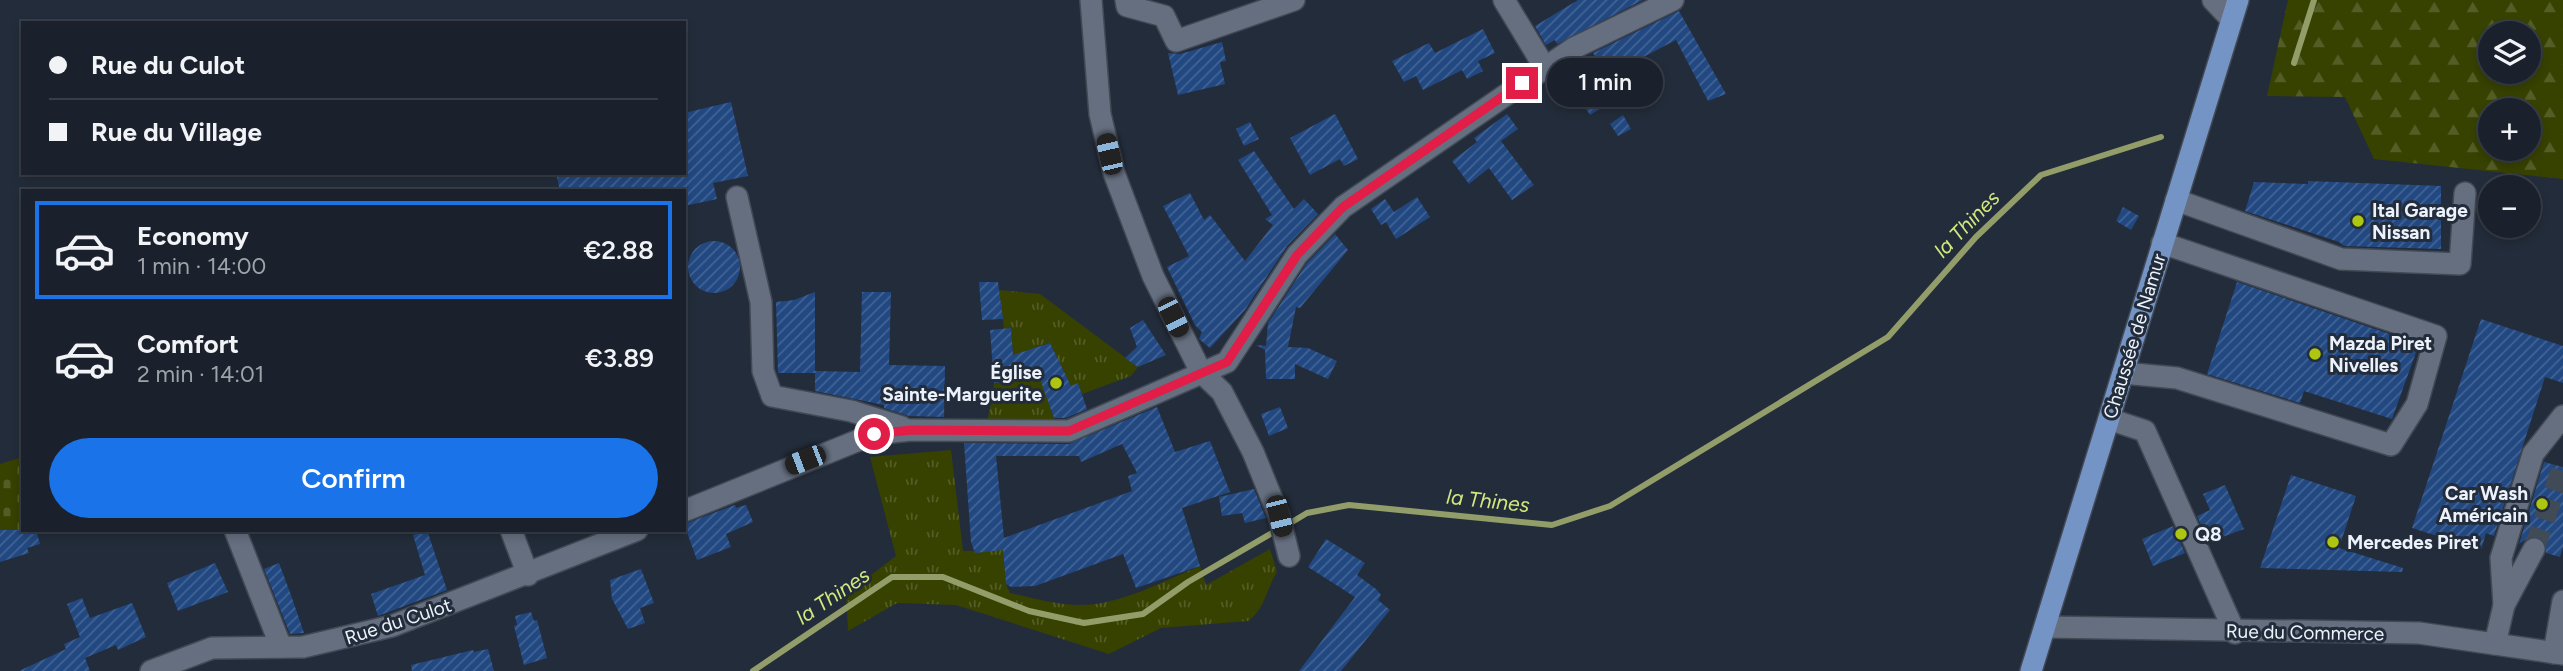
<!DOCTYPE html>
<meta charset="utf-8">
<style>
body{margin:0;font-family:Figtree,sans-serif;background:#272e38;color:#f1f3f6;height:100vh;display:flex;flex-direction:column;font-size:26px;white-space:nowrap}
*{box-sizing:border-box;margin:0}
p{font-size:23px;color:#9fa3a9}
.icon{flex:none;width:38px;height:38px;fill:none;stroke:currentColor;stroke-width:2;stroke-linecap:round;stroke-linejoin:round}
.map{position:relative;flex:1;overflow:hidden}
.details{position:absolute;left:21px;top:189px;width:665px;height:343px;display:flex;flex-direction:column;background:#1a212c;border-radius:0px;box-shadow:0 4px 10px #0003,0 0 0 2px #383e48}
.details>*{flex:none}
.guide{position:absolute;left:21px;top:21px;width:665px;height:154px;border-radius:0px;box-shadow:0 4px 10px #0003,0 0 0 2px #383e48;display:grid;align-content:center;height:154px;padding:0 28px;background:#1a212c}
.fabs{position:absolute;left:2478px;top:21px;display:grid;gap:14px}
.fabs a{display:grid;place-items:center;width:63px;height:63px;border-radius:50%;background:#1a212c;box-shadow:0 4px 10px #0003,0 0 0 2px #383e48;font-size:35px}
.end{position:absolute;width:32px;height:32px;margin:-16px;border:9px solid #e11d48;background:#fff;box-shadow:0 0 0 4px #fff}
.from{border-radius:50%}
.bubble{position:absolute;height:49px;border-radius:24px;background:#1a212c;box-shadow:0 4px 10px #0003,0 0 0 2px #383e48;font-size:23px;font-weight:600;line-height:49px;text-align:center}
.car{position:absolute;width:21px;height:42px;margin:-21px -10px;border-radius:9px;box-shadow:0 0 5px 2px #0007;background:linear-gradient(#222 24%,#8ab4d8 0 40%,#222 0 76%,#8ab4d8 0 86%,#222 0)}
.guide b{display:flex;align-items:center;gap:24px;height:66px;font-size:26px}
.guide b+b{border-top:2px solid #383e48}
.guide i{width:18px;height:18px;background:#f1f3f6}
ul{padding:12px 0 0;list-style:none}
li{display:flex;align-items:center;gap:21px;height:98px;margin:0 14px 10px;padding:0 14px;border:4px solid transparent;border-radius:0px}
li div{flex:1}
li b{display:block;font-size:26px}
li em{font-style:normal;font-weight:600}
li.selected{border-color:#1a73e8}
li>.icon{width:63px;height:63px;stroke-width:1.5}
.action{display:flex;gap:14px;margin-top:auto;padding:14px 28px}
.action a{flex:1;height:80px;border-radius:42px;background:#1a73e8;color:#fff;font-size:28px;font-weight:600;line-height:80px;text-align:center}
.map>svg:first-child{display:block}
.grass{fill:url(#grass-tufts)}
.forest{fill:url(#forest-firs);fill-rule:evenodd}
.cemetery{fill:url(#cemetery-stones)}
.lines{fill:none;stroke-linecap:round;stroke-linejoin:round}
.stream{stroke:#929d69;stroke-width:6}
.building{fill:url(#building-hatch);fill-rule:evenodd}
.minor-tunnel{stroke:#414a57;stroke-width:21;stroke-dasharray:21 10;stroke-linecap:butt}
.minor-casing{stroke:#424955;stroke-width:24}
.major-casing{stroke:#424955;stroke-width:24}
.minor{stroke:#656f7f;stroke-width:21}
.major{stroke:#7494c5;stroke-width:21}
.route{stroke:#e11d48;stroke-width:9}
.poi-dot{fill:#acc612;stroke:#232c3a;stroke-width:2.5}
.labels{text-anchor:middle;stroke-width:6;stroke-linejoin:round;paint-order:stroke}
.poi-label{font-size:19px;font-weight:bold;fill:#ecf2fb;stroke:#232c3a;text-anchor:start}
.street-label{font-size:19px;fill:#ecf2fb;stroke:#232c3a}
.water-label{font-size:21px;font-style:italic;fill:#d3e97e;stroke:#232c3a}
</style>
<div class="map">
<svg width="2563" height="671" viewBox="0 0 2563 671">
<defs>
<pattern id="grass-tufts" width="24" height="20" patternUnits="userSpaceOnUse" patternTransform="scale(1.75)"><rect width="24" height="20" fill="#374100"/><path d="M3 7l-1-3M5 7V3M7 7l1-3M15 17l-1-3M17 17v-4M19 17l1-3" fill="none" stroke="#545d26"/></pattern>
<pattern id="forest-firs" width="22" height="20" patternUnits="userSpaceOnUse" patternTransform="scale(1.75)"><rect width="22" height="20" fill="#374100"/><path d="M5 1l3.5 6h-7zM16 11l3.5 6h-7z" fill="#545d26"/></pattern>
<pattern id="cemetery-stones" width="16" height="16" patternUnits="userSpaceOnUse" patternTransform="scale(1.75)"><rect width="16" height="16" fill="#374100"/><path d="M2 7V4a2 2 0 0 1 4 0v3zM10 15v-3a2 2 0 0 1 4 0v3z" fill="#545d26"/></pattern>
<pattern id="building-hatch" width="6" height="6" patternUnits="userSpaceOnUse" patternTransform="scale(1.75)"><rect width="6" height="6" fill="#224881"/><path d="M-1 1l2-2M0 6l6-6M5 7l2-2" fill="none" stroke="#426394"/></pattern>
</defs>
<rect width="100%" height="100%" fill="#232c3a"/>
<g class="grass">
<path d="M999,290L1040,294L1138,367L1131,376L1082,394L1078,384L1071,386L1050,343L1036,347L1041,379L1055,422L987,423L994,383L1015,380L1011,329H1004Z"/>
<path d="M951,450L963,551L1003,550L1006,584L1010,593C1033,598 1056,605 1080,605C1121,605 1163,581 1200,566L1206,585L1270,549L1277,572C1266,589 1265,609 1248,621L1161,628L1109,654L956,605L897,603L848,631L846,594L896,556L870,457Z"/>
</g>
<path class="forest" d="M2288,0H2563V179L2374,159L2345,97L2267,96ZM2490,33H2529V72H2490ZM2490,110H2529V149H2490Z"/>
<path class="cemetery" d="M23,457V530L0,540V464Z"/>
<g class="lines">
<g class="stream">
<path d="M2294,63L2314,0"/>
<path d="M1287,525L1307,513L1349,505L1552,525L1610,506L1888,337L1976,237L2041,175L2161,137"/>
<path d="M753,671L892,577H943L1029,611L1084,623L1143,614L1188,582L1277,530"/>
</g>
</g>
<g class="building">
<path d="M1578,0H1643L1557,44L1555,40L1546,45L1535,26Z"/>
<path d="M1679,11L1726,94L1708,101L1676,40L1630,64L1628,60L1620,66L1616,59L1601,67L1593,53Z"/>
<path d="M1483,29L1495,53L1478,61L1483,71L1467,79L1462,70L1423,90L1416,76L1404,82L1392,61L1429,43L1435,53Z"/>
<path d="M1222,42L1226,61L1220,62L1225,84L1178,95L1168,53L1180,54Z"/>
<path d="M1585,72L1606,105L1590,115L1569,83Z"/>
<path d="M731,102L748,176L713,183L717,199L684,206V191H560L556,173H684V113Z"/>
<path d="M1335,114L1358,159L1344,166L1340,159L1310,175L1290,138Z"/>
<path d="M1507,114L1518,129L1501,141L1534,185L1512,200L1489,168L1469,184L1452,161L1477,142L1474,138Z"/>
<path d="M1623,115L1631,129L1618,136L1610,124Z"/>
<path d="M1250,122L1259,139L1244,146L1236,129Z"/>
<path d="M1254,151L1294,209L1304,199L1318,214L1287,246L1245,310L1210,348L1199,339L1202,332L1195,325L1167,267L1189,256L1163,206L1190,193L1204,220L1210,215L1245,261L1273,225L1265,219L1272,215L1238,160Z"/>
<path d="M2308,181L2441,186V249L2344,246L2339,242L2245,211L2254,182L2308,184Z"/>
<path d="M1417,197L1430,217L1396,239L1386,222L1381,225L1371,209L1385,199L1394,212Z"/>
<path d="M2123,207L2139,216L2131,230L2116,221Z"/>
<path d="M1335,234L1348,250L1300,308L1296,307L1288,347L1308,348L1337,361L1328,379L1295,364V379H1266L1265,350L1256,345L1266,346L1268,323L1307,263Z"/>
<circle cx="714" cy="267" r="26"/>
<path d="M979,282H998L1003,319L982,320Z"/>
<path d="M2237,282L2419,344L2392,419L2304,391L2300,403L2207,374Z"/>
<path d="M815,292V371L860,372L862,292H891L889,365L945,366L944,417L909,416L884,408V405L815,391V373H778L776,302L794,300Z"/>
<path d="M2481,319L2563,346V383L2545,377L2494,536L2486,533L2481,550L2412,528Z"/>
<path d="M1143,320L1166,355L1138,367L1125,358L1137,347L1130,328Z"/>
<path d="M1011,328L1013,355L1050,343L1071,386L1078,383L1087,409L1066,418H1054L1040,379L994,383L990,330Z"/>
<path d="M1157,407L1175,452L1210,441L1230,492L1182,508L1200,566L1136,588L1123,554L1035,586L1011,587L1006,584L1003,550L975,553L971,542L964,443L1069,444ZM1122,444L1137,473L1128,476L1132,491L1004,538L996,456H1079L1081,462Z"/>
<path d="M1280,407L1288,428L1269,436L1261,414Z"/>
<path d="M2544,462L2563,467V547L2560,557L2546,553L2545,543L2540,537L2528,538L2519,544Z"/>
<path d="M2291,475L2356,496L2339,548L2403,568L2402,572L2260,568Z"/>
<path d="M2225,485L2244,529L2209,542L2197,516L2210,510L2203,494Z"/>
<path d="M1254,489L1266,518L1245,523L1242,513L1222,516L1219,497Z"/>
<path d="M735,505L736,508L746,505L753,522L726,534L731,547L697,560L684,524Z"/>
<path d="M2173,526L2185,553L2153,566L2142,539Z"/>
<path d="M0,530H36L40,544L27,548L29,553L0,562Z"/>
<path d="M427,530L447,590L378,616L371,594L425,575L413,535Z"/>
<path d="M1326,539L1365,563L1357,575L1376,589L1381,595L1378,600L1390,610L1341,671H1299L1355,597L1308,567Z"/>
<path d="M215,563L228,592L178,611L167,583Z"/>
<path d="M279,563L291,595L304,633L290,634L264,569Z"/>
<path d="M641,569L654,603L640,608L645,623L628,629L612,599L610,580Z"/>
<path d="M82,598L90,618L132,603L146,637L118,650L116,645L85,658L90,671H19L66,649L64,644L80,637L67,604Z"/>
<path d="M531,612L534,621L537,620L547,658L524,665L514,626L517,625L515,616Z"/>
<path d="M488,649L494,671H412L411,665L473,650L474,652Z"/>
</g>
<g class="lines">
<path class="minor-tunnel" d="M2534,549L2563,466"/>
<defs>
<g id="minor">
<path d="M1091,0L1100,114L1114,173L1153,276L1201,372L1222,392L1253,452L1279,516L1289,556"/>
<path d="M1126,0L1127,6L1164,16L1176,41L1294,0"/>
<path d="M1504,0L1545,68"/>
<path d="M2213,0L2231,19"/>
<path d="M737,197L761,302L763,371L772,396L851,411L902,427"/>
<path d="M2176,200L2341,259L2460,264L2465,193"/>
<path d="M2123,373L2177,378L2391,445L2417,404L2436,336L2162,243"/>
<path d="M2109,419L2145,431L2235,633"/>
<path d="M684,511L874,434L911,430L1069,431L1227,362L1297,255L1343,207L1574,48L1673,0"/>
<path d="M235,530L281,647"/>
<path d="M511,530L528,575"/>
<path d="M2504,605L2534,549"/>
<path d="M2045,627L2419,633L2563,654"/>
<path d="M2495,644L2504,605L2501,558L2533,454L2563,416"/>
<path d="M2554,653L2563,601"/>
<path d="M151,671L212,648L303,647L392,626L637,530"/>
</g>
<path id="major" d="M2031,671L2238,0"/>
</defs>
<use href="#minor" class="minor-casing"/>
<use href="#major" class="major-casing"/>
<use href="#minor" class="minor"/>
<use href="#major" class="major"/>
</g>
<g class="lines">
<path class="route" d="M874,434L911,430L1069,431L1227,362L1297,255L1343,207L1522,83"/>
</g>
<g class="poi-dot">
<circle cx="2358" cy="221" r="7"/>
<circle cx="2315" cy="354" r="7"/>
<circle cx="1056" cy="383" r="7"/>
<circle cx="2542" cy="504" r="7"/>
<circle cx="2181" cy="534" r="7"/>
<circle cx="2333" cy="542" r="7"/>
</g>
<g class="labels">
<g class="poi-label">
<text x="2372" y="217">Ital Garage<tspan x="2372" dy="22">Nissan</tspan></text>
<text x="2329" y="350">Mazda Piret<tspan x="2329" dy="22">Nivelles</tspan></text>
<text x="1042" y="379" text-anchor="end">Église<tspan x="1042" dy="22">Sainte-Marguerite</tspan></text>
<text x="2528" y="500" text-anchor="end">Car Wash<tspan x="2528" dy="22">Américain</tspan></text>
<text x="2195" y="541">Q8</text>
<text x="2347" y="549">Mercedes Piret</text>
</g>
<g class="street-label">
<text transform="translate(2134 336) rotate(-73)" y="7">Chaussée de Namur</text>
<text transform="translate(398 621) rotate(-18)" y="7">Rue du Culot</text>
<text transform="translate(2305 632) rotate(1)" y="7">Rue du Commerce</text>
</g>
<g class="water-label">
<text transform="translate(1967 224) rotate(-46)" y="7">la Thines</text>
<text transform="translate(1488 501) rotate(6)" y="7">la Thines</text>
<text transform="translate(833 596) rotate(-34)" y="7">la Thines</text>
</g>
</g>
</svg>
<div class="fabs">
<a><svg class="icon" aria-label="layers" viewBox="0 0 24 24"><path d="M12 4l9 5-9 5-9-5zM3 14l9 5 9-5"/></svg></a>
<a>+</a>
<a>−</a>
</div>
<i class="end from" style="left:874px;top:434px"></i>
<i class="end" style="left:1522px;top:83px"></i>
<div class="bubble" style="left:1547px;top:58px;width:116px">1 min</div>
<i class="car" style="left:1109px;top:154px;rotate:347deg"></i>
<i class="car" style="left:1173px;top:317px;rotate:154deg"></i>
<i class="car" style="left:805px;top:460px;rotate:249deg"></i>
<i class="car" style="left:1279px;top:516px;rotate:166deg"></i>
<div class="guide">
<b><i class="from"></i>Rue du Culot</b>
<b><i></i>Rue du Village</b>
</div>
<section class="details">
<ul>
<li class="selected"><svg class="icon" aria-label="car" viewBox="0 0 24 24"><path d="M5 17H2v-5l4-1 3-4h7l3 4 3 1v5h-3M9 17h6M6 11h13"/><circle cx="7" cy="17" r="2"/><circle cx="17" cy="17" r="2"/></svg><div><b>Economy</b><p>1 min · 14:00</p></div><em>€2.88</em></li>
<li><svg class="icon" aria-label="car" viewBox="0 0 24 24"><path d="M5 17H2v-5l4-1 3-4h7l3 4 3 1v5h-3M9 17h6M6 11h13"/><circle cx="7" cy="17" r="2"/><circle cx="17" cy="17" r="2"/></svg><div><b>Comfort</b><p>2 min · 14:01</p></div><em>€3.89</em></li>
</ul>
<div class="action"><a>Confirm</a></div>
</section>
</div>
